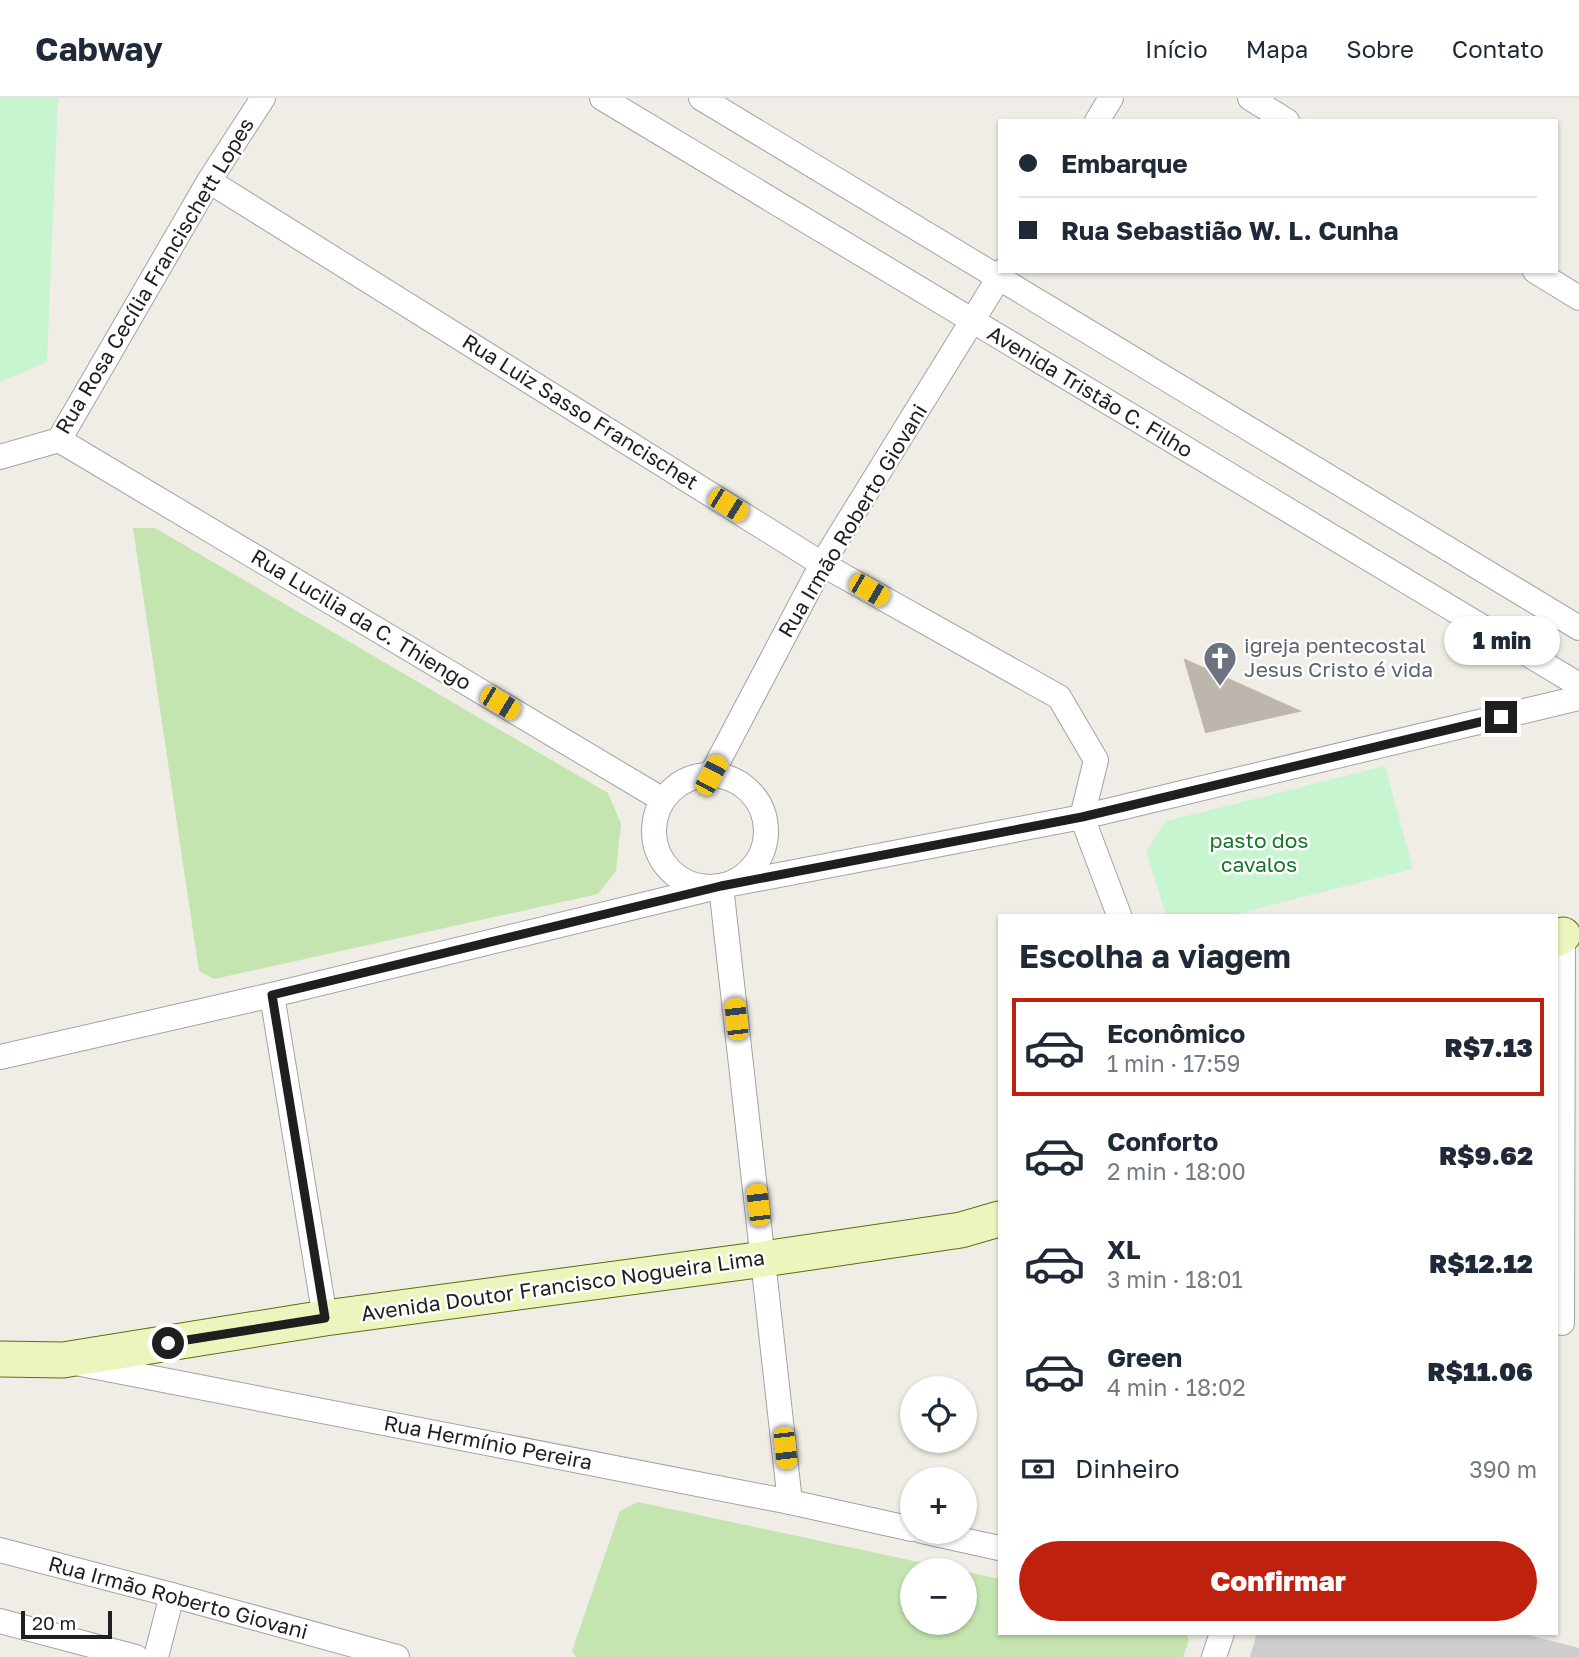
<!DOCTYPE html>
<html lang="pt">
<meta charset="utf-8">
<style>
body{margin:0;font-family:"Golos Text",sans-serif;background:#f2f2f3;color:#1f2937;height:100vh;display:flex;flex-direction:column;font-size:26px;white-space:nowrap}
*{box-sizing:border-box;margin:0}
p{font-size:23px;color:#747a83}
.icon{flex:none;width:38px;height:38px;fill:none;stroke:currentColor;stroke-width:2;stroke-linecap:round;stroke-linejoin:round}
.map{position:relative;flex:1;overflow:hidden}
.sheet{position:absolute;left:998px;top:816px;width:560px;height:721px;display:flex;flex-direction:column;background:#fff;border-radius:0px;box-shadow:0 2px 5px #0004}
.sheet>*{flex:none}
.top-card{position:absolute;left:998px;top:21px;width:560px;height:154px;border-radius:0px;box-shadow:0 2px 5px #0004;display:grid;align-content:center;height:154px;padding:0 21px;background:#fff}
.buttons{position:absolute;left:900px;top:1278px;display:grid;gap:14px}
.buttons a{display:grid;place-items:center;width:77px;height:77px;border-radius:50%;background:#fff;box-shadow:0 2px 5px #0004;font-size:35px}
.scale{position:absolute;left:21px;bottom:18px;width:91px;box-sizing:border-box;padding-left:7px;border:4px solid #1f1f1f;border-top:0;font-size:19px;line-height:24px;white-space:nowrap;color:#1f1f1f;-webkit-text-stroke:5px #fff;paint-order:stroke}
.end{position:absolute;width:32px;height:32px;margin:-16px;border:9px solid #1f1f1f;background:#fff;box-shadow:0 0 0 4px #fff}
.from{border-radius:50%}
.bubble{position:absolute;height:49px;border-radius:24px;background:#fff;box-shadow:0 2px 5px #0004;font-size:23px;font-weight:800;line-height:49px;text-align:center}
.car{position:absolute;width:21px;height:42px;margin:-21px -10px;border-radius:9px;box-shadow:0 0 5px 2px #0007;background:linear-gradient(#f5c518 24%,#345 0 40%,#f5c518 0 76%,#345 0 86%,#f5c518 0)}
.top-card b{display:flex;align-items:center;gap:24px;height:66px;font-size:26px}
.top-card b+b{border-top:2px solid #e0e1e3}
.top-card i{width:18px;height:18px;background:#1f2937}
ul{padding:0;list-style:none}
li{display:flex;align-items:center;gap:21px;height:98px;margin:0 14px 10px;padding:0 7px;border:4px solid transparent;border-radius:0px}
li div{flex:1}
li b{display:block;font-size:26px}
li em{font-style:normal;font-weight:800}
li.current{border-color:#bf210f}
li>.icon{width:63px;height:63px;stroke-width:1.5}
h2{padding:0 21px;font-size:32px;line-height:84px}
.pay{display:flex;align-items:center;gap:18px;height:77px;padding:0 21px;font-size:26px}
.pay p{margin-inline-start:auto}
.button{display:flex;gap:14px;margin-top:auto;padding:14px 21px}
.button a{flex:1;height:80px;border-radius:42px;background:#bf210f;color:#fff;font-size:28px;font-weight:800;line-height:80px;text-align:center}
header{display:flex;align-items:center;gap:42px;box-sizing:border-box;height:98px;padding:0 35px;background:#fff;border-bottom:2px solid #e0e1e3}
header strong{font-size:33px}
nav{display:flex;gap:38px;margin-inline-start:auto;font-size:24px}
.map>svg:first-child{display:block}
.religious{fill:#cdcdcd}
.grass{fill:#c5e5b0}
.park{fill:#c7f5cf}
.building{fill:#bcb6af;stroke:#c0b6aa;stroke-width:2}
.lines{fill:none;stroke-linecap:round;stroke-linejoin:round}
.street-casing{stroke:#a3a3a3;stroke-width:26}
.secondary-casing{stroke:#5b6f0d;stroke-width:37}
.street{stroke:#fff;stroke-width:24}
.secondary{stroke:#edf5be;stroke-width:35}
.route{stroke:#1f1f1f;stroke-width:9}
.labels{text-anchor:middle;stroke-width:5;stroke-linejoin:round;paint-order:stroke}
.street-label{font-size:21px;fill:#1f1f1f;stroke:#fff}
.worship-label{font-size:21px;fill:#5b616d;stroke:#fff;text-anchor:start}
.park-label{font-size:21px;fill:#147626;stroke:#fff}
</style>
<header>
<strong>Cabway</strong>
<nav><a>Início</a><a>Mapa</a><a>Sobre</a><a>Contato</a></nav>
</header>
<div class="map">
<svg width="1579" height="1559" viewBox="0 0 1579 1559">
<rect width="100%" height="100%" fill="#efede6"/>
<path class="religious" d="M1257,1535H1520L1579,1550V1559H1250Z"/>
<g class="grass">
<path d="M133,430H155L608,695L621,726L616,773L598,796L214,881L199,873Z"/>
<path d="M638,1404L956,1472H912V1524H964V1473L999,1481V1535H1185L1189,1542L1183,1559H576L572,1553L620,1413Z"/>
</g>
<g class="park">
<path d="M0,0H58L47,264L0,284Z"/>
<path d="M1385,668L1413,771L1232,817H1166L1146,753L1166,723Z"/>
</g>
<path class="building" d="M1185,562L1299,613L1206,634Z"/>
<g class="lines">
<defs>
<g id="street">
<path d="M602,0L1579,587"/>
<path d="M701,0L1579,530"/>
<path d="M1250,0L1287,23"/>
<path d="M1097,23L1111,0"/>
<path d="M209,83L822,466L1059,599L1096,662L1082,719L1119,817"/>
<path d="M1535,173L1579,200"/>
<path d="M59,342L663,702"/>
<path d="M0,359L59,342L209,83L263,0"/>
<path d="M711,677L822,466L1003,173"/>
<circle cx="710" cy="733" r="56"/>
<path d="M721,788L790,1404"/>
<path d="M272,897L325,1220"/>
<path d="M0,959L272,897L721,788L1082,719L1579,600"/>
<path d="M1562,1225L1563,837"/>
<path d="M81,1266L790,1404L912,1431"/>
<path d="M922,1433L999,1450"/>
<path d="M0,1452L172,1497L397,1559"/>
<path d="M0,1523L136,1559"/>
<path d="M156,1559L172,1497"/>
<path d="M1214,1559L1222,1535"/>
</g>
<g id="secondary">
<path d="M1556,841L1563,837"/>
<path d="M0,1261L63,1262L325,1220L764,1161L961,1132L999,1121"/>
</g>
</defs>
<use href="#street" class="street-casing"/>
<use href="#secondary" class="secondary-casing"/>
<use href="#street" class="street"/>
<use href="#secondary" class="secondary"/>
</g>
<g class="lines">
<path class="route" d="M168,1245L325,1220L272,897L721,788L1082,719L1501,619"/>
</g>
<defs>
<symbol id="church-pin" viewBox="-11 -11 22 30"><path d="M0 17L-7.5 6A9.5 9.5 0 1 1 7.5 6Z" fill="#6b7280" stroke="#fff"/><path d="M-1.2-6h2.4v3.5h3.3v2.4h-3.3V6h-2.4V-.1h-3.3v-2.4h3.3Z" fill="#fff"/></symbol>
</defs>
<g fill-rule="evenodd">
<use href="#church-pin" x="1201" y="541" width="38" height="52"/>
</g>
<g class="labels">
<g class="street-label">
<text transform="translate(155 178) rotate(-59)" y="7">Rua Rosa Cecília Francischett Lopes</text>
<text transform="translate(1090 294) rotate(31)" y="7">Avenida Tristão C. Filho</text>
<text transform="translate(580 314) rotate(32)" y="7">Rua Luiz Sasso Francischet</text>
<text transform="translate(853 423) rotate(-59)" y="7">Rua Irmão Roberto Giovani</text>
<text transform="translate(361 522) rotate(31)" y="7">Rua Lucilia da C. Thiengo</text>
<text transform="translate(563 1188) rotate(-8)" y="7">Avenida Doutor Francisco Nogueira Lima</text>
<text transform="translate(488 1345) rotate(11)" y="7">Rua Hermínio Pereira</text>
<text transform="translate(178 1500) rotate(15)" y="7">Rua Irmão Roberto Giovani</text>
</g>
<g class="worship-label">
<text x="1244" y="555">igreja pentecostal<tspan x="1244" dy="24">Jesus Cristo é vida</tspan></text>
</g>
<g class="park-label">
<text x="1259" y="750">pasto dos<tspan x="1259" dy="24">cavalos</tspan></text>
</g>
</g>
</svg>
<div class="buttons">
<a><svg class="icon" aria-label="locate" viewBox="0 0 24 24"><circle cx="12" cy="12" r="6"/><path d="M12 2v4M12 18v4M2 12h4M18 12h4"/></svg></a>
<a>+</a>
<a>−</a>
</div>
<div class="scale">20 m</div>
<i class="end from" style="left:168px;top:1245px"></i>
<i class="end" style="left:1501px;top:619px"></i>
<div class="bubble" style="left:1444px;top:518px;width:116px">1 min</div>
<i class="car" style="left:728px;top:407px;rotate:122deg"></i>
<i class="car" style="left:869px;top:492px;rotate:120deg"></i>
<i class="car" style="left:500px;top:605px;rotate:121deg"></i>
<i class="car" style="left:711px;top:677px;rotate:28deg"></i>
<i class="car" style="left:736px;top:921px;rotate:354deg"></i>
<i class="car" style="left:758px;top:1107px;rotate:353deg"></i>
<i class="car" style="left:785px;top:1350px;rotate:174deg"></i>
<div class="top-card">
<b><i class="from"></i>Embarque</b>
<b><i></i>Rua Sebastião W. L. Cunha</b>
</div>
<section class="sheet">
<h2>Escolha a viagem</h2>
<ul>
<li class="current"><svg class="icon" aria-label="car" viewBox="0 0 24 24"><path d="M5 17H2v-5l4-1 3-4h7l3 4 3 1v5h-3M9 17h6M6 11h13"/><circle cx="7" cy="17" r="2"/><circle cx="17" cy="17" r="2"/></svg><div><b>Econômico</b><p>1 min · 17:59</p></div><em>R$7.13</em></li>
<li><svg class="icon" aria-label="car" viewBox="0 0 24 24"><path d="M5 17H2v-5l4-1 3-4h7l3 4 3 1v5h-3M9 17h6M6 11h13"/><circle cx="7" cy="17" r="2"/><circle cx="17" cy="17" r="2"/></svg><div><b>Conforto</b><p>2 min · 18:00</p></div><em>R$9.62</em></li>
<li><svg class="icon" aria-label="car" viewBox="0 0 24 24"><path d="M5 17H2v-5l4-1 3-4h7l3 4 3 1v5h-3M9 17h6M6 11h13"/><circle cx="7" cy="17" r="2"/><circle cx="17" cy="17" r="2"/></svg><div><b>XL</b><p>3 min · 18:01</p></div><em>R$12.12</em></li>
<li><svg class="icon" aria-label="car" viewBox="0 0 24 24"><path d="M5 17H2v-5l4-1 3-4h7l3 4 3 1v5h-3M9 17h6M6 11h13"/><circle cx="7" cy="17" r="2"/><circle cx="17" cy="17" r="2"/></svg><div><b>Green</b><p>4 min · 18:02</p></div><em>R$11.06</em></li>
</ul>
<div class="pay"><svg class="icon" aria-label="cash" viewBox="0 0 24 24"><path d="M3 7h18v10H3z"/><circle cx="12" cy="12" r="2"/></svg>Dinheiro<p>390 m</p></div>
<div class="button"><a>Confirmar</a></div>
</section>
</div>
